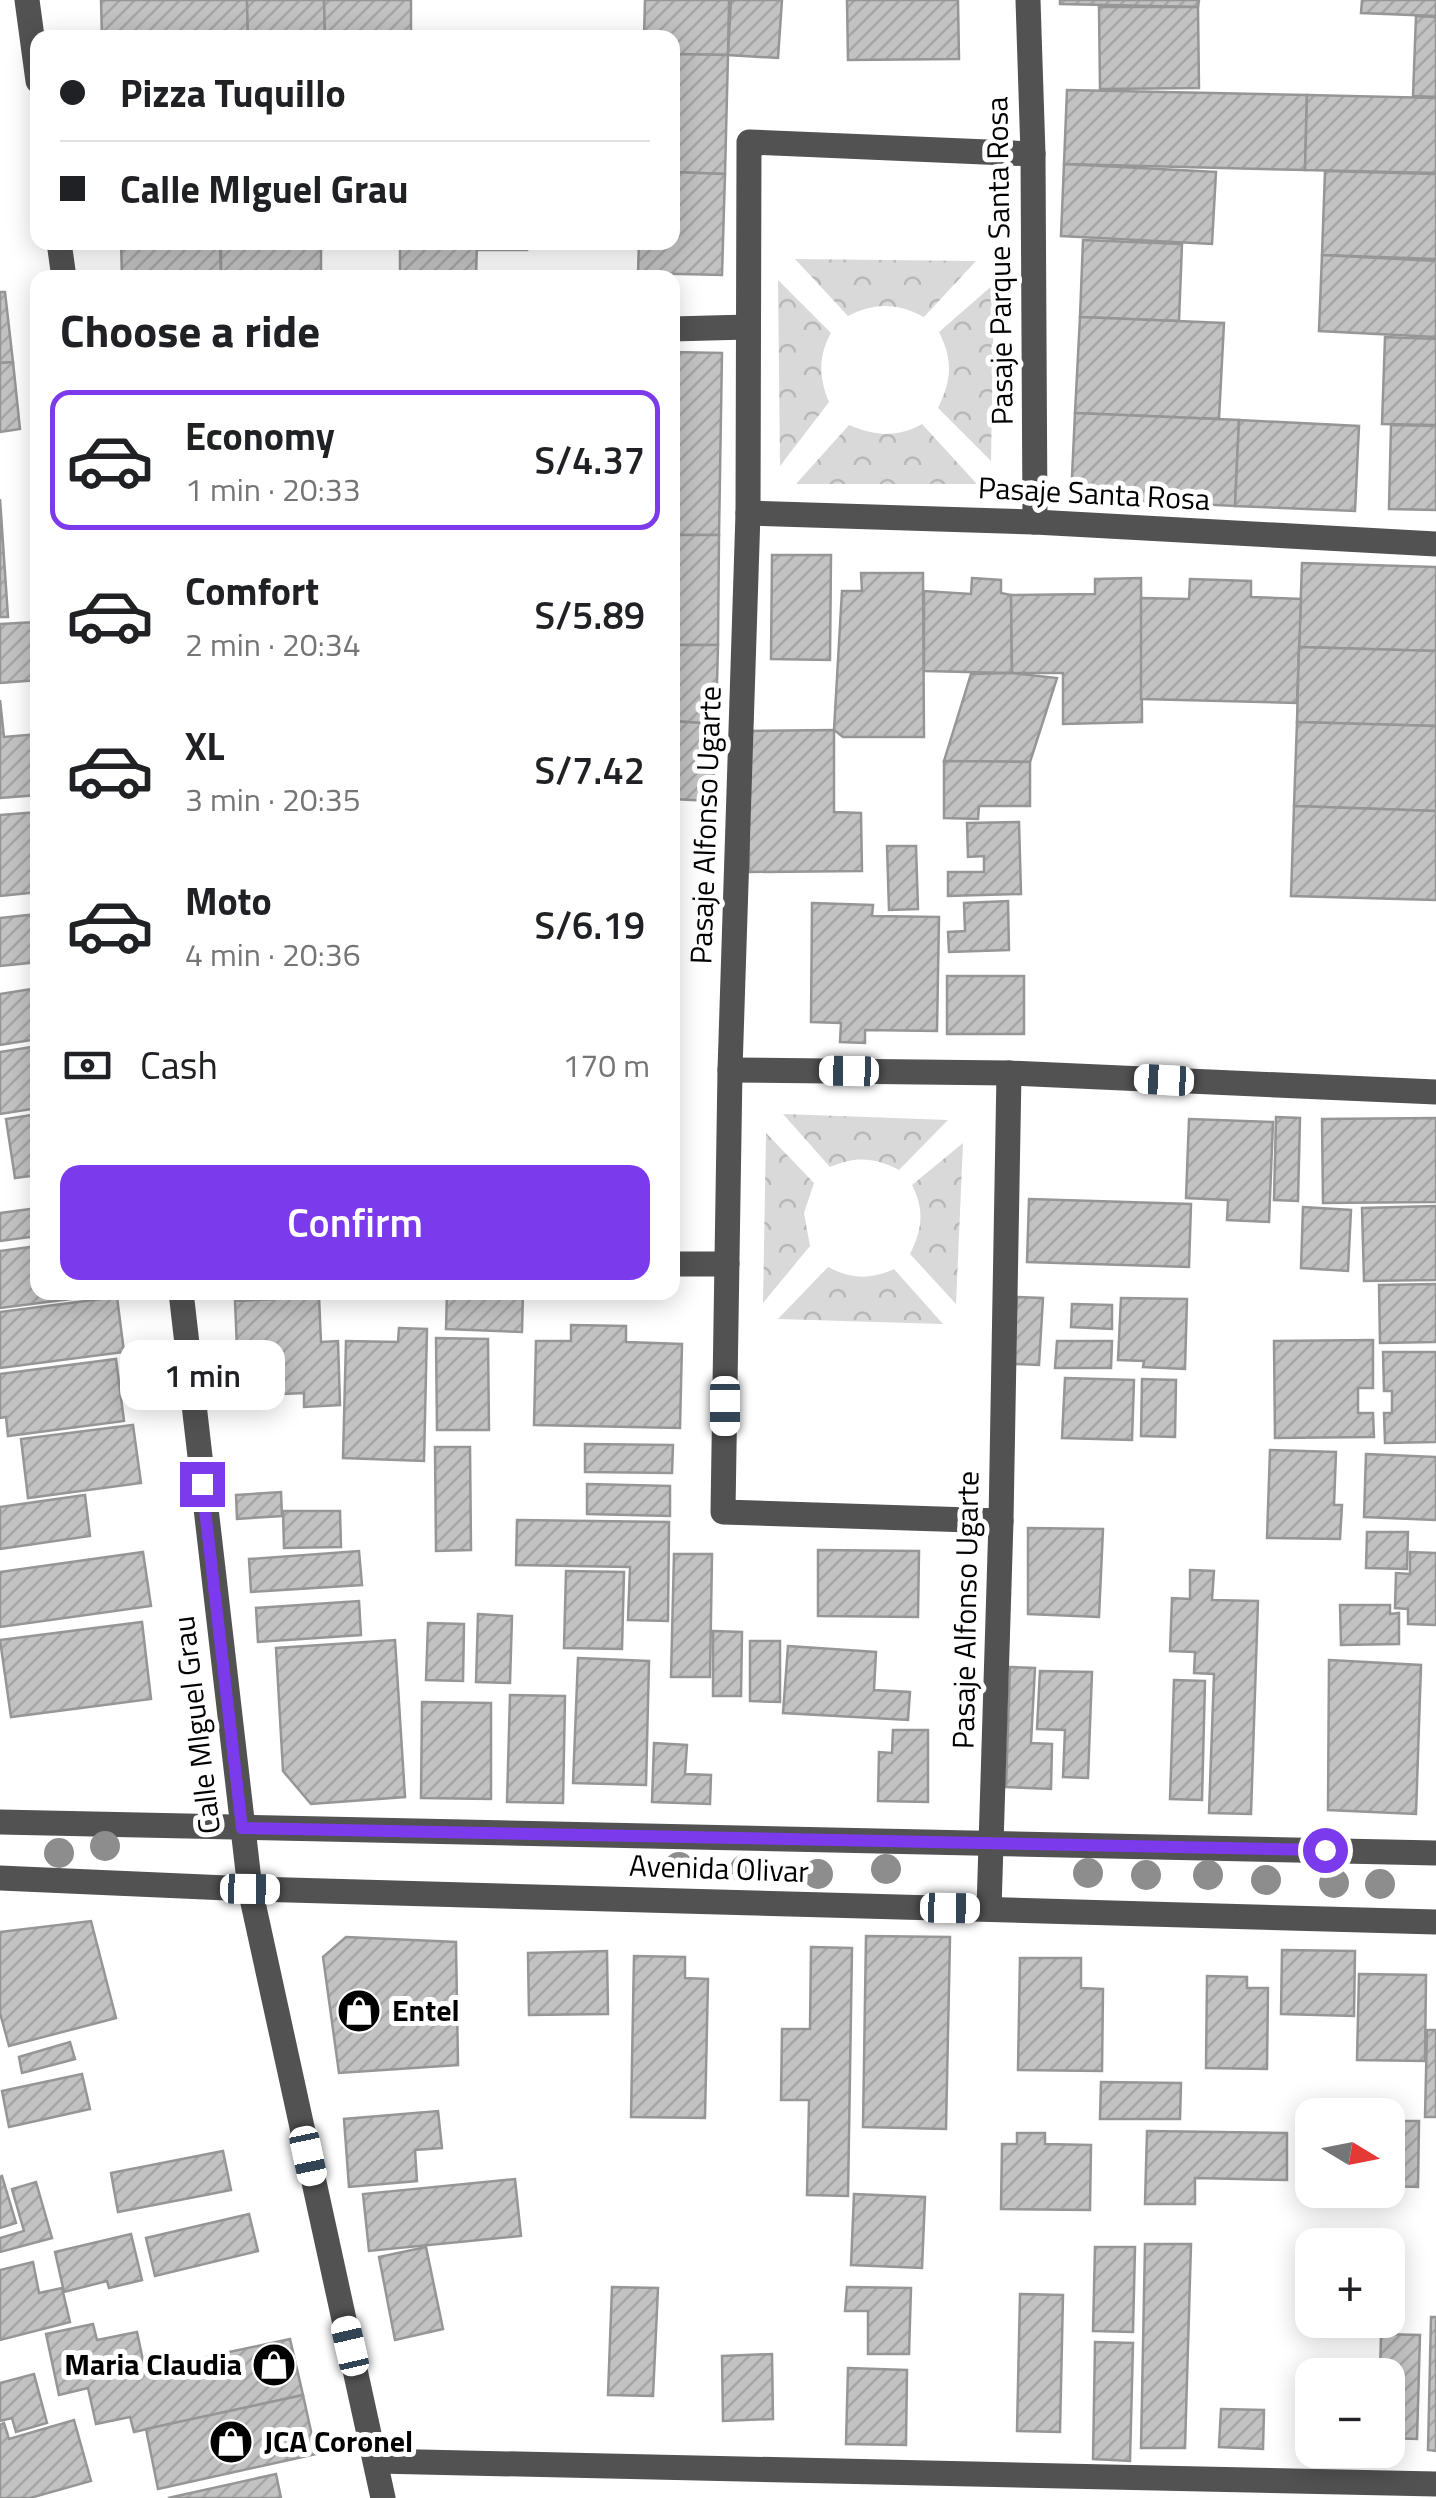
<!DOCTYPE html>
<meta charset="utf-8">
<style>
body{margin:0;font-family:"Titillium Web",sans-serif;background:#f6f6f6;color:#202124;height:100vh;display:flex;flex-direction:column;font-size:38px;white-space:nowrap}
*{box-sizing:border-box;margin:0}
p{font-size:32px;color:#757577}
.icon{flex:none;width:55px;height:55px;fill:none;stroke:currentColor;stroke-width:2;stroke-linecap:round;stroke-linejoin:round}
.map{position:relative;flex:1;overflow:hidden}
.details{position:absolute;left:30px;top:270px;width:650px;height:1030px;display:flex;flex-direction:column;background:#fff;border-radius:20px;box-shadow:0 5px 25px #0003}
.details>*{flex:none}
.hud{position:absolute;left:30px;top:30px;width:650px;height:220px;border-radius:20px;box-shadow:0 5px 25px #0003;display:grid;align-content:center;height:220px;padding:0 30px;background:#fff}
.needle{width:65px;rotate:100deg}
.controls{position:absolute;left:1295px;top:2098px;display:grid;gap:20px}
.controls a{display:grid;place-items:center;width:110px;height:110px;border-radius:20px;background:#fff;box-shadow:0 5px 25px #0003;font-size:50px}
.end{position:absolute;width:45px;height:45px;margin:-22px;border:12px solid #7c3aed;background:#fff;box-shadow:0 0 0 5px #fff}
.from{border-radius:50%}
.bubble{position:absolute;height:70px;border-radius:20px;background:#fff;box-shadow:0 5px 25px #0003;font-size:32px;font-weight:600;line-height:70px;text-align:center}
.car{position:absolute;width:30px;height:60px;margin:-30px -15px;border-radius:12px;box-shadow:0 0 8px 2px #0007;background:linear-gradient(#fff 24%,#345 0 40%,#fff 0 76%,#345 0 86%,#fff 0)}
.hud b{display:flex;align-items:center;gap:35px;height:95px;font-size:38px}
.hud b+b{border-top:2px solid #e0e0e0}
.hud i{width:25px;height:25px;background:#202124}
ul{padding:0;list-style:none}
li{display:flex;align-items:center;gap:30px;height:140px;margin:0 20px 15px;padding:0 10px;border:5px solid transparent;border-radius:20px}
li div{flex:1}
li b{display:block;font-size:38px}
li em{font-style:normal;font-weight:600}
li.selected{border-color:#7c3aed}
li>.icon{width:90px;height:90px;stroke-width:1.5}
h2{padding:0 30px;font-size:45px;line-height:120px}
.pay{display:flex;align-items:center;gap:25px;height:110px;padding:0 30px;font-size:38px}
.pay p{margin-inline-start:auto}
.button{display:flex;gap:20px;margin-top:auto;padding:20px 30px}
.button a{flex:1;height:115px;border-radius:20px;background:#7c3aed;color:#fff;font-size:40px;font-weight:600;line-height:115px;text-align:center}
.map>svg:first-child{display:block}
.forest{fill:url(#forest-crowns)}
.building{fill:url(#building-hatch);stroke:#969696;stroke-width:2.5}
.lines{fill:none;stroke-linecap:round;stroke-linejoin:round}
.minor{stroke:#525252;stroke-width:25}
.tree{fill:#8d8d8d}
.route{stroke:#7c3aed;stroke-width:12}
.labels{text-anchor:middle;stroke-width:10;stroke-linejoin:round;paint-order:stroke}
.street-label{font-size:30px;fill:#000;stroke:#fff}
.poi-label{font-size:30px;font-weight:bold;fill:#000;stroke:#fff;text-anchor:start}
</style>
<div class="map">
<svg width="1436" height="2498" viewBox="0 0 1436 2498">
<defs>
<pattern id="forest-crowns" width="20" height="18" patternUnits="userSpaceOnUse" patternTransform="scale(2.5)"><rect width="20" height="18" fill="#d9d9d9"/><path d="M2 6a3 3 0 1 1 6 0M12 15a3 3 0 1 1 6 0" fill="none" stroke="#b8b8b8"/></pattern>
<pattern id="building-hatch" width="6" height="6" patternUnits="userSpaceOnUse" patternTransform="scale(2.5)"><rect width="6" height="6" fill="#c2c2c2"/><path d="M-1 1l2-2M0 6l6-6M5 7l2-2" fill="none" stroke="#a5a5a5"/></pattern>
</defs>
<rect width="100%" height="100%" fill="#fff"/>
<g class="forest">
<path d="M795,259L976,261L924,317C898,303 875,302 848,316Z"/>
<path d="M778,280L831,333C818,356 819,378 829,402L780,466Z"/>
<path d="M994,284V285L991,461L938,408C952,380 953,360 939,332Z"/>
<path d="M922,424L977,484H796L849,425C875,436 897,438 922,424Z"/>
<path d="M783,1114L948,1120L899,1170C875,1157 855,1156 830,1167Z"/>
<path d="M766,1133L814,1183L804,1213L810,1246L763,1303Z"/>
<path d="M963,1143L956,1304L910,1254C922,1230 925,1210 912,1185Z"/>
<path d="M828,1267C851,1279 870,1280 894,1269L943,1324L778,1319Z"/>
</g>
<g class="building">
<path d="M101,0H247L248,38H102Z"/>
<path d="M247,0H324L325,38H248Z"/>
<path d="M324,0H411V38H325Z"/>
<path d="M645,0H729L728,55L672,54V38H644Z"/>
<path d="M731,0H782L778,58L728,55Z"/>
<path d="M847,0H958L959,59L848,60Z"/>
<path d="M1060,0H1199L1198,7L1060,4Z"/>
<path d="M1362,0H1436V16L1361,13Z"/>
<path d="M1099,7H1198L1199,88L1100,89Z"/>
<path d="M1416,16L1436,17V97L1413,96Z"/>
<path d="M672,54L728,55L725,174L672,172Z"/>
<path d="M1067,90L1307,95L1305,170L1064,164Z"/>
<path d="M1307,95L1436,98V173L1305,170Z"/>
<path d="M1064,164L1216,172L1212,244L1061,236Z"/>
<path d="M1325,171L1436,174V259L1322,255Z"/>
<path d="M672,172L725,174L722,275L638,273L639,242H672Z"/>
<path d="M1083,240L1182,244L1179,321L1080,317Z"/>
<path d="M121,242H220L221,278H122Z"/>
<rect x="221" y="242" width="100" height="36"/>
<path d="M400,242H477L476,278H400Z"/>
<rect x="479" y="242" width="48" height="8"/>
<path d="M1322,255L1436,261V337L1319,331Z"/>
<path d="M0,292H5L13,362L0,363Z"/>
<path d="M1080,317L1224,323L1219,419L1075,413Z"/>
<path d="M1385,337L1436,339V425L1382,424Z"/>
<path d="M672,352L722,353L719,535H672Z"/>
<path d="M13,362L20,429L0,432V363Z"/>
<path d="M1075,413L1239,420L1235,506L1071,498Z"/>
<path d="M1239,420L1359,426L1355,511L1235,506Z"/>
<path d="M1391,425L1436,426V510L1389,509Z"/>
<path d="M0,499L8,617H0Z"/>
<path d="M672,535H719L718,645H672Z"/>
<path d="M772,555H831L830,660L771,659Z"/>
<path d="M1302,563L1436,567V651L1299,647Z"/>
<path d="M861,573H923L924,737H843L834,730L842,591H862Z"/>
<path d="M972,578L1001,580V593L1011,595L1012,673L924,671V591L971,594Z"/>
<path d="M1141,578L1142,722L1063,724V673H1012L1011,595L1095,594V579Z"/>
<path d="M1190,579L1251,581V597L1301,599L1297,703L1141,699V598L1189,599Z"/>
<path d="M36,622L38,680L0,683V624Z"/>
<path d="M672,645H718L716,724L672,721Z"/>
<path d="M1299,647L1436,651V726L1297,722Z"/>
<path d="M1012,673L1057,678L1030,762L944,761L971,674Z"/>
<path d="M0,700L4,737L38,734V795L0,798Z"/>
<path d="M672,721L716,724L712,801L672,799Z"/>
<path d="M1297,722L1436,726V811L1294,806Z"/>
<path d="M834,730V812L861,813L862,871L749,872L748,731Z"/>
<path d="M944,761L1030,762V806H979L978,819L944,818Z"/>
<path d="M1294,806L1436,811V900L1291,896Z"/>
<path d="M38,812V892L0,896V815Z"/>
<path d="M1019,822L1021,894L948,896V872H984V856L968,857L967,823Z"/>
<path d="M887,846H916L918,909L889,910Z"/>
<path d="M1008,901L1009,950L949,952L948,932L965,931L964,903Z"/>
<path d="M812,903L873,905L872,916L939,917L937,1031L865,1030V1043L840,1042L841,1023L811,1022Z"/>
<path d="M38,914V962L0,966V918Z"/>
<rect x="947" y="976" width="77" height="58"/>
<path d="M38,988V1039L0,1045V994Z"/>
<path d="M38,1046V1108L0,1114V1052Z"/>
<path d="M38,1114V1175L15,1178L6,1119Z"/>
<path d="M1276,1117L1300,1118L1298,1201L1274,1200Z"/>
<path d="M1436,1118V1202L1323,1203L1322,1119Z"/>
<path d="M1189,1119L1273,1122L1269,1222L1227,1220L1228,1200L1186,1198Z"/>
<path d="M1029,1199L1191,1204L1189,1267L1027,1262Z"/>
<path d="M1436,1206V1280L1364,1281L1362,1208Z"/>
<path d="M1303,1207L1351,1210L1348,1271L1301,1268Z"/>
<path d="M38,1208V1236L0,1241V1213Z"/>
<path d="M38,1246V1292L110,1294L0,1308V1251Z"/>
<path d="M1436,1284V1342L1380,1343L1379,1285Z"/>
<path d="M447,1292H523L522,1332L446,1329Z"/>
<path d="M117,1297L124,1352L0,1368V1312Z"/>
<path d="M319,1297L321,1342L338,1341L340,1405L304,1407V1393L239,1396L235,1301Z"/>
<path d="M1017,1297L1043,1298L1039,1365L1013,1364Z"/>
<path d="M1121,1298L1187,1299L1185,1369L1143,1367L1144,1361L1118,1360Z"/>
<path d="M1072,1304L1112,1305V1329L1071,1327Z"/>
<path d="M571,1325L626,1326V1342L682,1344L680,1428L534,1425L536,1341H571Z"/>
<path d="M399,1328L427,1329L424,1461L343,1458L346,1341L398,1342Z"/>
<path d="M436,1338L488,1339L489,1430H437Z"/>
<path d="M1373,1340V1388H1358V1413H1373L1374,1437L1275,1438L1274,1341Z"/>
<path d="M1057,1341H1112L1111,1368H1055Z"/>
<path d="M1383,1352H1436V1442L1385,1443L1384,1413H1392V1391H1384Z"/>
<path d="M116,1359L124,1421L8,1436L6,1417L0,1418V1374Z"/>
<path d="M1065,1378L1134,1380L1132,1440L1062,1438Z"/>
<path d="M1142,1379L1176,1380L1175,1437L1141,1436Z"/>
<path d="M133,1425L141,1483L28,1498L21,1439Z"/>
<path d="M585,1444L673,1445L672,1473L585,1472Z"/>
<path d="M435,1447H470L471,1550L436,1551Z"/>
<path d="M1270,1450L1336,1452L1334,1505H1342L1340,1539L1267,1538Z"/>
<path d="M1366,1454L1436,1457V1520L1364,1517Z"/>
<path d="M587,1484L670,1486V1516L587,1514Z"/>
<path d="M281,1492L282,1516L237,1519L236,1495Z"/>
<path d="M85,1495L90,1536L0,1549V1507Z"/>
<path d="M283,1511H340L341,1547L284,1548Z"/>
<path d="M517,1520L669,1522L668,1621L628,1620L630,1567L516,1565Z"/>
<path d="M1028,1528L1103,1529L1099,1617L1028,1614Z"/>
<path d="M1367,1532H1408L1407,1569L1366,1568Z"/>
<path d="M818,1550L919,1551L918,1617L818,1616Z"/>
<path d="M359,1551L362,1585L251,1592L249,1559Z"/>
<path d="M143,1552L151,1606L0,1627V1572Z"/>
<path d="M1410,1552L1436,1553V1625L1408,1624V1609L1395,1608L1396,1573L1410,1574Z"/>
<path d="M674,1554H712L710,1677H671Z"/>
<path d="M1190,1570L1214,1571L1212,1600L1258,1601L1251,1814L1209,1813L1214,1674L1194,1673L1195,1652L1170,1651L1172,1598L1190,1599Z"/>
<path d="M566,1571L624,1572L622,1649L564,1648Z"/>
<path d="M359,1601L361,1635L258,1642L256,1608Z"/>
<path d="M1340,1605H1390V1614L1399,1613V1644L1341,1645Z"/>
<path d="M478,1614L512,1616L510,1683L476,1682Z"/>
<path d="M142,1622L151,1699L11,1717L0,1640Z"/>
<path d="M428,1623L464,1624L463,1681L426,1680Z"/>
<path d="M713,1631L742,1632L741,1696H713Z"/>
<path d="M395,1640L405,1797L311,1804L283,1771L276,1648Z"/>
<path d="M750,1641H780V1702L750,1701Z"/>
<path d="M788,1646L876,1652L874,1690L910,1692L908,1720L783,1713Z"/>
<path d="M578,1658L649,1661L646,1785L573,1783Z"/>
<path d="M1329,1660L1421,1665L1416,1814L1328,1810Z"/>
<path d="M1010,1667L1035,1668L1031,1743L1052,1744L1051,1789L1006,1787Z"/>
<path d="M1040,1671L1092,1672L1088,1778L1063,1777L1065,1730L1037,1729Z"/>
<path d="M1174,1680L1205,1681L1202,1800L1170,1799Z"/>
<path d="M510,1695L565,1696L563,1803L507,1802Z"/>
<path d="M422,1702L491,1703V1799L421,1798Z"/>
<path d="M893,1730H928V1802L878,1801L879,1752L892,1753Z"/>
<path d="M654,1743L687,1745L685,1774L711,1775L710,1804L652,1802Z"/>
<path d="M91,1921L116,2018L9,2046L0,2013V1932Z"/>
<path d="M866,1936L950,1937L946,2129L863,2127Z"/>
<path d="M346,1937L456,1942L458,2065L339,2073L323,1957Z"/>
<path d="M811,1947L852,1948L848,2196L807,2195L809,2100H781L782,2029H810Z"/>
<path d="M1282,1950L1355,1951L1354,2016L1281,2014Z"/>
<path d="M607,1951L608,2014L529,2015L528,1953Z"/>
<path d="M634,1956L685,1957V1978L708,1979L705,2118L631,2117Z"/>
<path d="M1020,1958H1081V1988L1103,1989L1102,2071L1018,2070Z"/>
<path d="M1359,1974L1426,1975L1425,2061L1357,2060Z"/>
<path d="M1207,1976L1247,1977V1988H1268L1267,2069L1206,2068Z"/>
<path d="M1427,2030H1436V2117H1425Z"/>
<path d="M70,2042L75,2059L22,2073L19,2057Z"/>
<path d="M82,2074L90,2109L9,2127L2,2091Z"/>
<path d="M1101,2082L1181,2083L1180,2119H1100Z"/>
<path d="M438,2111L442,2148L415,2150L417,2181L349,2187L344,2119Z"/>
<path d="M1388,2121H1419L1418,2187L1388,2186Z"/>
<path d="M1147,2131L1287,2133V2180L1195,2178V2204H1145Z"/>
<path d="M1017,2133H1045V2144L1091,2145L1090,2210L1001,2209L1002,2144H1017Z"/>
<path d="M223,2151L231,2190L118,2212L111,2173Z"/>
<path d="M2,2176L16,2223L0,2228V2177Z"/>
<path d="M515,2179L521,2236L369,2251L363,2194Z"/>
<path d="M36,2182L52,2238L0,2252V2238L24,2231L12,2189Z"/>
<path d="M854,2194L925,2197L922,2268L851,2265Z"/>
<path d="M249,2214L258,2251L155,2276L146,2238Z"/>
<path d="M131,2234L142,2280L109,2288L107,2281L64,2292L55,2252Z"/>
<path d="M1145,2244H1191L1185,2448H1141Z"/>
<path d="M426,2247L443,2329L395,2340L379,2257Z"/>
<path d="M1095,2247H1135L1133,2332L1093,2331Z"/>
<path d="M33,2262L39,2293L62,2288L70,2322L0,2340V2270Z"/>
<path d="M612,2287L658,2288L653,2396L608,2395Z"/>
<path d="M847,2287L911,2288L909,2354H868V2311H845Z"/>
<path d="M1020,2294L1063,2295L1060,2432L1017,2431Z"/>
<path d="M1431,2317H1436V2451L1428,2450Z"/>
<path d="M93,2324L97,2340L137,2332L145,2370L290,2339L303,2395L134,2432L130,2417L96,2424L88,2388L59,2395L46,2334Z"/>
<path d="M1381,2334L1420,2335L1417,2439L1388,2438V2375H1380Z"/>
<path d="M1095,2342L1133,2343L1130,2461L1093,2459Z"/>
<path d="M772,2354L773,2419L723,2421L722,2356Z"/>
<path d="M848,2368L907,2370L906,2445L846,2444Z"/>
<path d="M34,2374L47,2423L16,2432L12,2418L0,2421V2383Z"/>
<path d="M303,2395L316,2454L158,2489L146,2429Z"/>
<path d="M1221,2409L1264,2410L1263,2449L1219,2447Z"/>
<path d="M74,2420L91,2481L30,2498H0V2425L4,2423L9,2439Z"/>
<path d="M1349,2450H1372V2464H1348Z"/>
<path d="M276,2474L281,2498H168Z"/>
</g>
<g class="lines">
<g class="minor">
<path d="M27,0L38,81"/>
<path d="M1028,0L1033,154L1035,522"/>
<path d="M59,242L64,278"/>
<path d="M672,329L748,327"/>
<path d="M748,513L1035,522L1436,544"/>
<path d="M730,1070L1009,1073L1436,1092"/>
<path d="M672,1264H727"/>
<path d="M181,1292L250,1889L383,2498"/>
<path d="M1001,1521L723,1512L730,1070L748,513L749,142L1033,154"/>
<path d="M0,1822L1436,1853"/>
<path d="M0,1878L250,1889L1436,1922"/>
<path d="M989,1909L1001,1521L1009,1073"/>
<path d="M376,2461L1436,2484"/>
</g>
</g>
<g class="tree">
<circle cx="105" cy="1846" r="15"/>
<circle cx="59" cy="1853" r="15"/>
<circle cx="679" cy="1867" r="15"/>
<circle cx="745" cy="1869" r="15"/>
<circle cx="886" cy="1869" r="15"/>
<circle cx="1088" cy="1873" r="15"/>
<circle cx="818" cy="1874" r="15"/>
<circle cx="1146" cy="1875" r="15"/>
<circle cx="1208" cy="1875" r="15"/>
<circle cx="1266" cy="1880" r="15"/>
<circle cx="1334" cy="1883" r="15"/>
<circle cx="1380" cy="1884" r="15"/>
</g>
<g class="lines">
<path class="route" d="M202,1484L242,1828L1325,1850"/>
</g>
<defs>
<symbol id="shop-disc" viewBox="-11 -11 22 22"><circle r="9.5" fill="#000" stroke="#fff"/><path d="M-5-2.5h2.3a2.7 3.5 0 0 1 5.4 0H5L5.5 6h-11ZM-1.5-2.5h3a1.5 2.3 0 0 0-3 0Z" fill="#fff"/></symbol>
</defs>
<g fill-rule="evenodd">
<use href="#shop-disc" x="334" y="1986" width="50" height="50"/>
<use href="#shop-disc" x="249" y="2340" width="50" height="50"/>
<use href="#shop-disc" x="206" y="2417" width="50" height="50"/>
</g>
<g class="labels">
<g class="street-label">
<text transform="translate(1000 261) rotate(-91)" y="10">Pasaje Parque Santa Rosa</text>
<text transform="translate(1094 494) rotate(3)" y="10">Pasaje Santa Rosa</text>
<text transform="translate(706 825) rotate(-88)" y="10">Pasaje Alfonso Ugarte</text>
<text transform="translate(966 1610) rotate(-89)" y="10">Pasaje Alfonso Ugarte</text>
<text transform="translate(197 1725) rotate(-97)" y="10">Calle MIguel Grau</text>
<text transform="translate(719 1869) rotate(2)" y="10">Avenida Olivar</text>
</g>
<g class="poi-label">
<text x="392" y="2021">Entel</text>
<text x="242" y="2375" text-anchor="end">Maria Claudia</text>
<text x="264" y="2452">JCA Coronel</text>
</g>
</g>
</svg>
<div class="controls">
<a><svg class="needle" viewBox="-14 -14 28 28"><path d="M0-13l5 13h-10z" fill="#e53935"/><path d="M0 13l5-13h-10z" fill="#757577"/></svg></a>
<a>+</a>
<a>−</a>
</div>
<i class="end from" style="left:1325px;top:1850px"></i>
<i class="end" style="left:202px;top:1484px"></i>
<div class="bubble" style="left:120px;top:1340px;width:165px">1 min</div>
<i class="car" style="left:849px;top:1071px;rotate:271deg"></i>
<i class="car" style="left:1164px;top:1080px;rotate:273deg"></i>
<i class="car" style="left:725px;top:1406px;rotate:180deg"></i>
<i class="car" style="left:250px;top:1889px;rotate:91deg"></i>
<i class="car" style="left:950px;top:1908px;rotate:91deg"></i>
<i class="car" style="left:308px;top:2156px;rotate:168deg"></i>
<i class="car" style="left:350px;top:2346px;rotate:347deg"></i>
<div class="hud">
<b><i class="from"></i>Pizza Tuquillo</b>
<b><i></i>Calle MIguel Grau</b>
</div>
<section class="details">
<h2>Choose a ride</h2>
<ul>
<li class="selected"><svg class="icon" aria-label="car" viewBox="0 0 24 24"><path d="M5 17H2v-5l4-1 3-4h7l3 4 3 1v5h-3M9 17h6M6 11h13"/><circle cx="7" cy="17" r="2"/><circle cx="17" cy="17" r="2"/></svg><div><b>Economy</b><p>1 min · 20:33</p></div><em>S/4.37</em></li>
<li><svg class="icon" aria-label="car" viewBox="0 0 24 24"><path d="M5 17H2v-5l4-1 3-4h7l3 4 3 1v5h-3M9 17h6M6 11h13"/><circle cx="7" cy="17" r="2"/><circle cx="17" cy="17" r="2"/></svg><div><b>Comfort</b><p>2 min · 20:34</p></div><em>S/5.89</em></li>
<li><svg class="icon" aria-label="car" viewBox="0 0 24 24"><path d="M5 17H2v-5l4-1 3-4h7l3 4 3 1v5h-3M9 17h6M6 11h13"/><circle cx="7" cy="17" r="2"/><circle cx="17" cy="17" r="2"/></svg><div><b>XL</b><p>3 min · 20:35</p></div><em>S/7.42</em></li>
<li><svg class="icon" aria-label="car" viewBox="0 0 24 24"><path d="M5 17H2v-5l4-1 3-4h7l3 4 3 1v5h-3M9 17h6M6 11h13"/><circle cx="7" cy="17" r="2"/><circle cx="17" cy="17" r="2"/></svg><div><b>Moto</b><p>4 min · 20:36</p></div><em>S/6.19</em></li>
</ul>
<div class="pay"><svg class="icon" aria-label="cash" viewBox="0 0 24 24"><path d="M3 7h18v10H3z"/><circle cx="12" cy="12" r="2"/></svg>Cash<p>170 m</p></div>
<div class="button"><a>Confirm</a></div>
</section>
</div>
